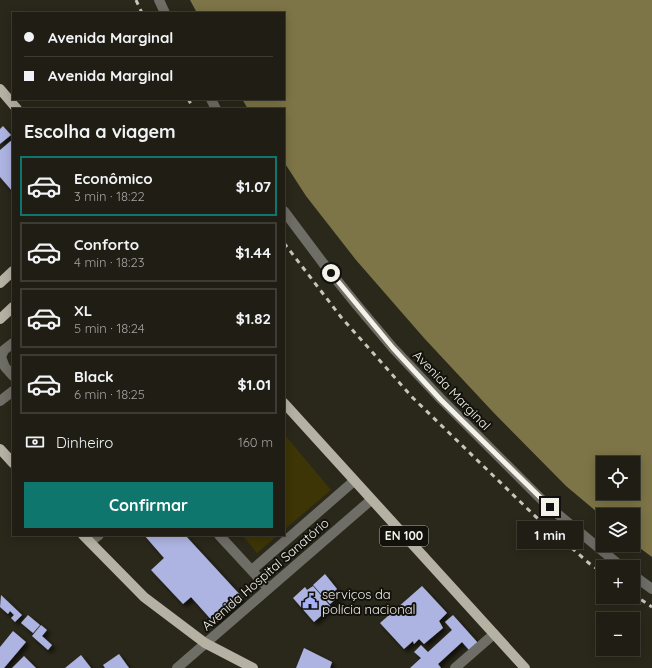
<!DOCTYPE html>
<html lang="pt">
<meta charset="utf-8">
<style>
body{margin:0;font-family:Quicksand,sans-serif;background:#28271d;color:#f1f3f6;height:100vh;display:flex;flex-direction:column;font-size:15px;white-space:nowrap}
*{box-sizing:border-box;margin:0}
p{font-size:13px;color:#a2a2a0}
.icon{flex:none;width:22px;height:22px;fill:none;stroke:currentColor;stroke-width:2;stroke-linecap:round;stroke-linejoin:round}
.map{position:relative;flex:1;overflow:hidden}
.drawer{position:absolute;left:12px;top:108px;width:273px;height:428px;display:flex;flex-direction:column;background:#201e14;border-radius:0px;box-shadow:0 2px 10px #0003,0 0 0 1px #3d3c34}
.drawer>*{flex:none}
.banner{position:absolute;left:12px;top:12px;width:273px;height:88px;border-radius:0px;box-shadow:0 2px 10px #0003,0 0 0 1px #3d3c34;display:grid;align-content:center;height:88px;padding:0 12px;background:#201e14}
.controls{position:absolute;left:596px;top:456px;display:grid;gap:8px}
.controls a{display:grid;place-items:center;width:44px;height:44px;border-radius:0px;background:#201e14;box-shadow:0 2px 10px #0003,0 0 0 1px #3d3c34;font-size:20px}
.end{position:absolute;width:18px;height:18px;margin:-9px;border:5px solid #f3f1e8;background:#111;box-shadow:0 0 0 2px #111}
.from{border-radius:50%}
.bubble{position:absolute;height:28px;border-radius:0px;background:#201e14;box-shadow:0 2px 10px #0003,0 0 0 1px #3d3c34;font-size:13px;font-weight:700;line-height:28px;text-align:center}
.banner b{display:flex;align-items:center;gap:14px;height:38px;font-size:15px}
.banner b+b{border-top:1px solid #3d3c34}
.banner i{width:10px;height:10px;background:#f1f3f6}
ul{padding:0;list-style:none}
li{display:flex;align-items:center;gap:12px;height:60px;margin:0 8px 6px;padding:0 4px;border:2px solid #3d3c34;border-radius:0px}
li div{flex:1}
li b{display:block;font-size:15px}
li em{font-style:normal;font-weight:700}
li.selected{border-color:#0f766e}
li>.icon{width:36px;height:36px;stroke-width:1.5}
h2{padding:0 12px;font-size:18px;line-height:48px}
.pay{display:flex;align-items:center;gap:10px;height:44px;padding:0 12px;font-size:15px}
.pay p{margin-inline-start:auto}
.cta{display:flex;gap:8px;margin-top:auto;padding:8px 12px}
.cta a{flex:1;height:46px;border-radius:0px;background:#0f766e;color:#fff;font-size:16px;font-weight:700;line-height:46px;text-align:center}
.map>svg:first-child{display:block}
.green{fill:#3d3505}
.water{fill:#7d7547;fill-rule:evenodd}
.building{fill:#adb4e1;filter:url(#shadow)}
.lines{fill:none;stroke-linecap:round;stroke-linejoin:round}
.minor{stroke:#6e6d66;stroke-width:10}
.major{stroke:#b5b2a4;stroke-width:10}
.rail{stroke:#c8c6bc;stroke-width:3;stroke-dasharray:5 5;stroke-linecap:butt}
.route{stroke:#f3f1e8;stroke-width:5}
.labels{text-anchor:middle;stroke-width:4;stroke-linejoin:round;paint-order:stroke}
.shield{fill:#12110b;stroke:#b0aea6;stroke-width:1}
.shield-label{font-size:12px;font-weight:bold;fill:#f3f1e8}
.street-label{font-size:13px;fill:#f3f1e8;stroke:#12110b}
.poi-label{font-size:13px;fill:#f3f1e8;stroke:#12110b;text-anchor:start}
</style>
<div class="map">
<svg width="652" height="668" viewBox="0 0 652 668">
<defs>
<filter id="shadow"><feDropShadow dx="3.5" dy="3.5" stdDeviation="2" flood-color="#0009"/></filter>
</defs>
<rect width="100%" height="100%" fill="#2a281a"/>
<g class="green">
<path d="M284,434L331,490L284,530Z"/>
<path d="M242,535H278L257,553Z"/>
</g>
<path class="water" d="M190,0H652V557L633,543V515H603V517L566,486L493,412L424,338L356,260L306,196L284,162V109H248L242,99H284V13H197ZM603,463H633V493H603Z"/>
<g class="building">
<path d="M3,126L11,135L0,144V129Z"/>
<path d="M12,140L13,141V192L0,177V150Z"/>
<path d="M144,535H185L243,598L215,624L191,597L183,604L151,570L164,558Z"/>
<path d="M325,574L337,589L335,591L339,596L330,604L313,585Z"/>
<path d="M313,586L331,607L314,622L293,598L305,587L307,590Z"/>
<path d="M422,586L447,613L439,621L443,628L424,644L419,639L414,644L413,641L404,649L380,623Z"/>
<path d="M1,595L22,615L15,622L11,618L14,615L10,611L8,614L0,607Z"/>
<path d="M28,615L40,625L33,633L21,623Z"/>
<path d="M453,615L478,643L469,650L462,642L438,664L441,668H410L421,658L414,652L421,645L428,652L452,630L445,622Z"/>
<path d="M41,625L47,630L42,636L52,645L48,650L32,636Z"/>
<path d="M13,631L26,642L4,668H0V647Z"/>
<path d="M304,648L332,662L330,668H296Z"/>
<path d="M119,654L129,668H105L103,665Z"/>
<path d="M81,655L91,668H65Z"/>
<path d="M24,656L36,668H12Z"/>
</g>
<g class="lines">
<g class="minor">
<path d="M159,0L165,13"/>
<path d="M211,99L216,109"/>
<path d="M284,211L323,263L356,304L393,348L441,399L549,507L622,567"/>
<path d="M13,343L4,350L1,357L5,367L13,376"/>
<path d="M0,401L13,391"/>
<path d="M219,535L268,588"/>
<path d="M90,542L99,535"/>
<path d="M252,570L354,481"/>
<path d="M633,575L652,589"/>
<path d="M177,668L371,500"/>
<path d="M455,668L494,634"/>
</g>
<g class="major">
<path d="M0,89L17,109"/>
<path d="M0,283L13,271"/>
<path d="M0,319L13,307"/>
<path d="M284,403L525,668"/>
<path d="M0,449L13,463"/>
<path d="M83,535L144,597L205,643L253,668"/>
</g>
<g class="rail">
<path d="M136,0L142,13"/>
<path d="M188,99L194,109"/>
<path d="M284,243L341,317L413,398L535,516L590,564L603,573"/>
<path d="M633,594L652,607"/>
</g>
</g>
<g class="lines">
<path class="route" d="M331,273L393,348L441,400L550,507"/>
</g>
<defs>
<symbol id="civic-bare" viewBox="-9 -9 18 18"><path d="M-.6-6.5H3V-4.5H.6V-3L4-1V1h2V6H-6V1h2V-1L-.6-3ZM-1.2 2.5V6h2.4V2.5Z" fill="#a6b1fc" stroke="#12110b" stroke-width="2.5" paint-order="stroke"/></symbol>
</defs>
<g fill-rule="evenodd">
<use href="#civic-bare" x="299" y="590" width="22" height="22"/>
</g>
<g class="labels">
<rect class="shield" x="380" y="526" width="48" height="20" rx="3"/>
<g class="shield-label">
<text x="404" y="540">EN 100</text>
</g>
<g class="street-label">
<text transform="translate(452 390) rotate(46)" y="5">Avenida Marginal</text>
<text transform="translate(265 574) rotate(-41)" y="5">Avenida Hospital Sanatório</text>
</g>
<g class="poi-label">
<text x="322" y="599">serviços da<tspan x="322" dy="15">polícia nacional</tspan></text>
</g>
</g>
</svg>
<div class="controls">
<a><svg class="icon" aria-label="locate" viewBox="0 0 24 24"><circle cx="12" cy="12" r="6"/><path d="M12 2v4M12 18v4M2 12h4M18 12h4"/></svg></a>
<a><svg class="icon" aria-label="layers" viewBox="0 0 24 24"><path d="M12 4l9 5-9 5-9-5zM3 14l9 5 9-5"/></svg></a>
<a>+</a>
<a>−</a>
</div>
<i class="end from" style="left:331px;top:273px"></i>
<i class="end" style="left:550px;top:507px"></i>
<div class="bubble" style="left:517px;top:521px;width:66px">1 min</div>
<div class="banner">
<b><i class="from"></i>Avenida Marginal</b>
<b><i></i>Avenida Marginal</b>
</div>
<section class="drawer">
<h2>Escolha a viagem</h2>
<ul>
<li class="selected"><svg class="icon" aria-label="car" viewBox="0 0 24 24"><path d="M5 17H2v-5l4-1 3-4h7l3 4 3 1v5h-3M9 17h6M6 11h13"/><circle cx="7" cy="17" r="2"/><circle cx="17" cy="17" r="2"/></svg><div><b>Econômico</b><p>3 min · 18:22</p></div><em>$1.07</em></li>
<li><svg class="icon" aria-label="car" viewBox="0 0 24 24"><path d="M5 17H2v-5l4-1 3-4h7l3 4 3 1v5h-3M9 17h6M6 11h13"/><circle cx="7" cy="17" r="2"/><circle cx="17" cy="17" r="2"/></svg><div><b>Conforto</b><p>4 min · 18:23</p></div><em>$1.44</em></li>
<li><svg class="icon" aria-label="car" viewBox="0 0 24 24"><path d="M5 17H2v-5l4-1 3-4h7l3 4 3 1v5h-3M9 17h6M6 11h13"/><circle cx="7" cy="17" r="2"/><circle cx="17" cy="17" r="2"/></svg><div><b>XL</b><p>5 min · 18:24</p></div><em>$1.82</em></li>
<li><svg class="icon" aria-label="car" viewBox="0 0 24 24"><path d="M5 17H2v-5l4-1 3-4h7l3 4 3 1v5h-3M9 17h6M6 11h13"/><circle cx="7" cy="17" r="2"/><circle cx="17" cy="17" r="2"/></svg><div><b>Black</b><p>6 min · 18:25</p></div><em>$1.01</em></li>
</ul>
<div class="pay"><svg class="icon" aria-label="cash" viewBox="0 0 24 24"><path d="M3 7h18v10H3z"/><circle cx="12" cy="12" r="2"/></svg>Dinheiro<p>160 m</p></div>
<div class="cta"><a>Confirmar</a></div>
</section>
</div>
